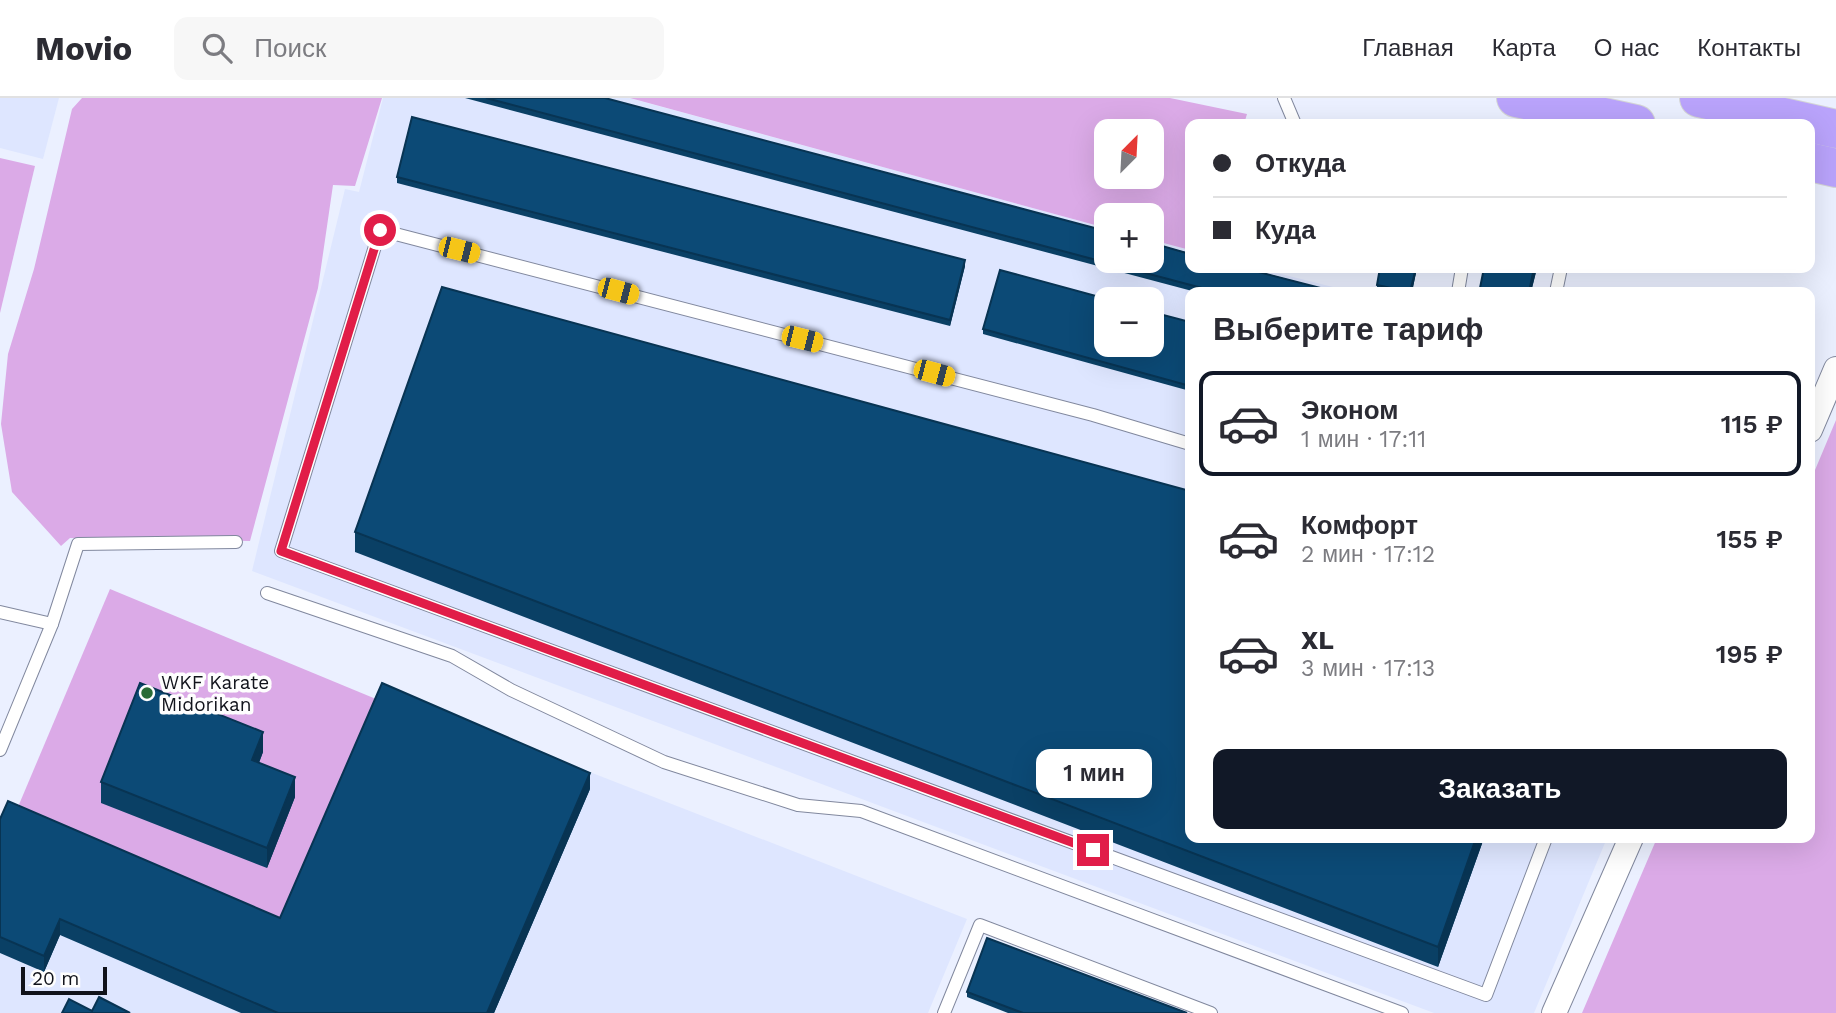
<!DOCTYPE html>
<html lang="ru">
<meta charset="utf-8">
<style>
body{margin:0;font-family:"Work Sans",sans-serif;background:#f7f7f7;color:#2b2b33;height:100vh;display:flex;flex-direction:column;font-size:26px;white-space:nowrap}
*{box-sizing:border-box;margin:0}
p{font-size:23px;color:#7c7c81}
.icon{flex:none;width:38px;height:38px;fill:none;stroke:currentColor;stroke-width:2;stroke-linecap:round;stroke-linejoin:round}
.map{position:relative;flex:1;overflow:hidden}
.side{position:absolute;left:1185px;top:189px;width:630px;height:556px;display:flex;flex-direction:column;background:#fff;border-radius:14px;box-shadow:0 7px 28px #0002}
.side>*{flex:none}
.hud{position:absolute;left:1185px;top:21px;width:630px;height:154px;border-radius:14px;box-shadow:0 7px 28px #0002;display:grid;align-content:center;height:154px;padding:0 28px;background:#fff}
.needle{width:46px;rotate:24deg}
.controls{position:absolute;left:1094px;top:21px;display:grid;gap:14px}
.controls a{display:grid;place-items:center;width:70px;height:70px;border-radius:14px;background:#fff;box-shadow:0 7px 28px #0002;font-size:35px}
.scale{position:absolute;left:21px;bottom:18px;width:86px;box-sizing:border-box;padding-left:7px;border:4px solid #11131b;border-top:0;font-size:19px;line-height:24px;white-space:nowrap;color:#11131b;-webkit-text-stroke:5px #fefefe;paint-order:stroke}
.end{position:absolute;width:32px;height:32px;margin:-16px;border:9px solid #e11d48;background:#fff;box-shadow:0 0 0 4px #fff}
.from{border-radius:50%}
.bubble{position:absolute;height:49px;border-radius:14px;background:#fff;box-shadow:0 7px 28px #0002;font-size:23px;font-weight:600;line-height:49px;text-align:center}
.car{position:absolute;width:21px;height:42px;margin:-21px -10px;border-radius:9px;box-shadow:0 0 5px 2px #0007;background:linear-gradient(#f5c518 24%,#345 0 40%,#f5c518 0 76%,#345 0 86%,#f5c518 0)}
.hud b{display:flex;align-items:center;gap:24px;height:66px;font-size:26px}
.hud b+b{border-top:2px solid #e1e1e2}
.hud i{width:18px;height:18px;background:#2b2b33}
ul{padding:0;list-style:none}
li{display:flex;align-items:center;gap:21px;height:105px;margin:0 14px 10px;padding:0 14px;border:4px solid transparent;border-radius:14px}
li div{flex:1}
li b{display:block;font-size:26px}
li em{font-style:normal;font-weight:600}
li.selected{border-color:#111827}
li>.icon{width:63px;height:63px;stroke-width:1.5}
h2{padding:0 28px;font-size:32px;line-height:84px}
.button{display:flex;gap:14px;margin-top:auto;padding:14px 28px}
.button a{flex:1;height:80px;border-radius:14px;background:#111827;color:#fff;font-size:28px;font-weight:600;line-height:80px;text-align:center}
header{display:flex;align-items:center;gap:42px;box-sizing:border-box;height:98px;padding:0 35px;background:#fff;border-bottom:2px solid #e1e1e2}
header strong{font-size:33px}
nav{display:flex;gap:38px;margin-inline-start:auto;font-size:24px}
.search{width:490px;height:63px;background:#f7f7f7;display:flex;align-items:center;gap:18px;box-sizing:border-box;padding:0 24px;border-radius:14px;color:#7c7c81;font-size:26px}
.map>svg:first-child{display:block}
.built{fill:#dee6ff;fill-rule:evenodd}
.green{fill:#dbaae7;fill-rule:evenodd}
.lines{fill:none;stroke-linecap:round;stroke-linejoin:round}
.lane-casing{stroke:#81889e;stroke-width:14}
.street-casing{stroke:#81889e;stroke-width:26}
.highway-casing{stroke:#d4d5d6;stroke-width:40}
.lane{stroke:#fff;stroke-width:12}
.street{stroke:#fff;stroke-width:24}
.highway{stroke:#b9a3fb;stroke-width:38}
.wall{fill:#0a4065}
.shaded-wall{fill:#083453}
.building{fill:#0c4a76;stroke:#083453;stroke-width:2}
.route{stroke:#e11d48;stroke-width:9}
.poi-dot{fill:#296c36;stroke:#fefefe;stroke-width:2.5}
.labels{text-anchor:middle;stroke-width:7;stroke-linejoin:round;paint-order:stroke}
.poi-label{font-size:19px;fill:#11131b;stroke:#fefefe;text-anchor:start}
</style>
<header>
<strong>Movio</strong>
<div class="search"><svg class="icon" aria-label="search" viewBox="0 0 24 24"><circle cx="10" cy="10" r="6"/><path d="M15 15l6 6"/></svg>Поиск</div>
<nav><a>Главная</a><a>Карта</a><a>О нас</a><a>Контакты</a></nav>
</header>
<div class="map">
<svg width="1836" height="915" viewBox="0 0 1836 915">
<rect width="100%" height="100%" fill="#ebf0ff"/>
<g class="built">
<path d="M0,0H59L43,61L0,50Z"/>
<path d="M383,0H629L1106,130V163H1152V142L1190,152V170H1257L1353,194H1190V740H1607L1534,915H1434L252,473L345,91L359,94ZM1106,201H1152V247H1106Z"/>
<path d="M441,616L967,821L928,915H0V722L339,861Z"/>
</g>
<g class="green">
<path d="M82,0H382L355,88L333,87L318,190L250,443L70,440L61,448L12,394L1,326L8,256L34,171L72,11Z"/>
<path d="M630,0H1170L1247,16L1244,26H1190V152L1152,142V117H1106V130ZM1106,33H1152V79H1106Z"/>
<path d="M0,60L35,68L0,215Z"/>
<path d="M1836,322V915H1582L1657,740H1810V384Z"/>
<path d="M110,491L376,601L278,831L15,716Z"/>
</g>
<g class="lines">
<defs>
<g id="lane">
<path d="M1284,0L1295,26"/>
<path d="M1458,194L1462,170"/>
<path d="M1556,194L1561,170"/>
<path d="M1190,346L1093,317L380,132L281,453L1486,897L1546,740"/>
<path d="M267,495L452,558L511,592L664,664L798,707L861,713L1402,915"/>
<path d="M0,514L52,526"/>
<path d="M0,652L52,526L78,446L236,444"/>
<path d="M944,915L980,827L1211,915"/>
</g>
<g id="street">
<path d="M1810,332L1836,271"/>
<path d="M1554,915L1631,740"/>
</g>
<g id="highway">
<path d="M1516,0L1636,26"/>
<path d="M1699,0L1836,31"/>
<path d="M1810,64L1836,70"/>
</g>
</defs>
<use href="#lane" class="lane-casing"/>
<use href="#street" class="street-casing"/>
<use href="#highway" class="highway-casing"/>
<use href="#lane" class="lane"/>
<use href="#street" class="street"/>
<use href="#highway" class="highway"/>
</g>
<g class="wall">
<path d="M465,0H605L1336,194H1196Z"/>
<path d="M397,79L965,168L950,228L397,85Z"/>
<path d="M1417,170L1412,194H1386L1377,192V187Z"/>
<path d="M1484,170H1537L1531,194H1480Z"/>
<path d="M1190,224V293L983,236V231Z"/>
<path d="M355,434L1190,740H1484L1438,869L355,454Z"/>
<path d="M263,654L259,665L295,699L267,770L101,705V684Z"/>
<path d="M590,691L494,915H241L60,837L44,874L0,855V721L280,820Z"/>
<path d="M967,894L1187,915H1008L967,899Z"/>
</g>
<g class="shaded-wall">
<path d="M965,162V168L950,228V222Z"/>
<path d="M1416,170H1417L1412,194H1410Z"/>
<path d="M1534,170H1537L1531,194H1529Z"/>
<path d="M263,634V654L252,682V662Z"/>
<path d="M590,675V691L494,915H487Z"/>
<path d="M295,679V699L267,770V750Z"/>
<path d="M1476,740H1484L1438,869V849Z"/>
<path d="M60,821V837L44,874V858Z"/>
</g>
<g class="building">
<path d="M486,0H605L1106,133V163H1152V145L1190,156V170H1243L1336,194H1217Z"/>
<path d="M412,19L965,162L950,222L397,79Z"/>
<path d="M1380,170H1416L1410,194L1377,187Z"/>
<path d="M1484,170H1534L1529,194H1500L1480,190Z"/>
<path d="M1000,172L1107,201L1106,247H1152V214L1190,224V288L983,231Z"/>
<path d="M442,189L1190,393V740H1476L1438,849L355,434Z"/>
<path d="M140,585L263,634L252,662L295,679L267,750L101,684Z"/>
<path d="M382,585L590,675L487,915H278L60,821L44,858L0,839V721L8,703L280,820Z"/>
<path d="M987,840L1187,915H1023L967,894Z"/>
<path d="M99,899L130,915H62L69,901L92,913Z"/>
</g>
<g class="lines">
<path class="route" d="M380,132L281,453L1093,752"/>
</g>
<circle class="poi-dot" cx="147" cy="595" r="7"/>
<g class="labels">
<g class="poi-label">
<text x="161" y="591">WKF Karate<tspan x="161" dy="22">Midorikan</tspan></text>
</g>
</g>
</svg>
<div class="controls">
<a><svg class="needle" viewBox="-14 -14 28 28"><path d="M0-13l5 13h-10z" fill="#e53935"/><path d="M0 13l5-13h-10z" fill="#7c7c81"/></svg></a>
<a>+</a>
<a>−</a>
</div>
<div class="scale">20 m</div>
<i class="end from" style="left:380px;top:132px"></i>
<i class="end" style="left:1093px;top:752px"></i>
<div class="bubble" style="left:1036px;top:651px;width:116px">1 мин</div>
<i class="car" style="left:459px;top:152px;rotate:104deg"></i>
<i class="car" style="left:618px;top:193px;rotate:105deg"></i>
<i class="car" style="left:802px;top:241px;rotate:104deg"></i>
<i class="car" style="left:934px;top:275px;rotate:105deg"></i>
<div class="hud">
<b><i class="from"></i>Откуда</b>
<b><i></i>Куда</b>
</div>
<section class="side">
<h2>Выберите тариф</h2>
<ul>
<li class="selected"><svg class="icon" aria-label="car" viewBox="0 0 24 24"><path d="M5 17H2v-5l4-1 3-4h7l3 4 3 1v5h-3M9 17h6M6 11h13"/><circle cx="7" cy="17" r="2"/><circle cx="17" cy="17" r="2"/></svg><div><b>Эконом</b><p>1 мин · 17:11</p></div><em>115 ₽</em></li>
<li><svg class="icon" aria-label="car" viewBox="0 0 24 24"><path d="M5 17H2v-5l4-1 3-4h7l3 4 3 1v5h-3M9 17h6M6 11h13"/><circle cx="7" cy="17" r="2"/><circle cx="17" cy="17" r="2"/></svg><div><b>Комфорт</b><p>2 мин · 17:12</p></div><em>155 ₽</em></li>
<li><svg class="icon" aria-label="car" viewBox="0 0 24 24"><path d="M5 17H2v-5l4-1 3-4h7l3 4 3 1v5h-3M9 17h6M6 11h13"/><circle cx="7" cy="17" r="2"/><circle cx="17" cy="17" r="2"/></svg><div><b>XL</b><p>3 мин · 17:13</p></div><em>195 ₽</em></li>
</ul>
<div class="button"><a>Заказать</a></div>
</section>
</div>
